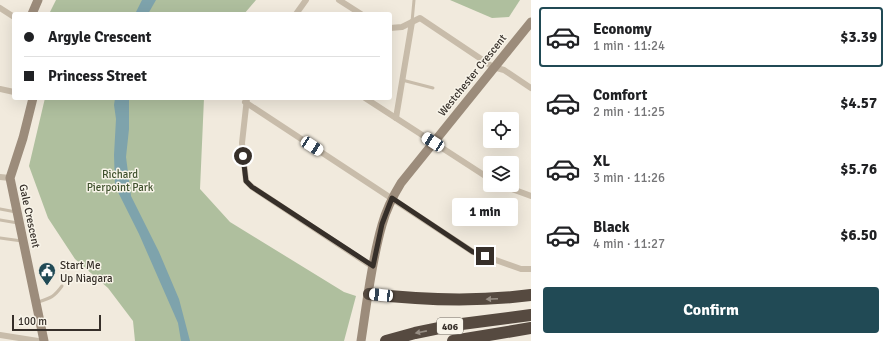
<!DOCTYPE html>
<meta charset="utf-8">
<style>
body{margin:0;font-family:Signika,sans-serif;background:#f2f2f2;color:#202124;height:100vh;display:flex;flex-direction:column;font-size:15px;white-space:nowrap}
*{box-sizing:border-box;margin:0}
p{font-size:13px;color:#757577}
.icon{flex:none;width:22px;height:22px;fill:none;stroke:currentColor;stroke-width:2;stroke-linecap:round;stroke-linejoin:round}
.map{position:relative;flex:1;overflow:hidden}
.side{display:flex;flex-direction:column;background:#fff;width:360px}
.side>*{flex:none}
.hud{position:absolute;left:12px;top:12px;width:380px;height:88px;border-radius:4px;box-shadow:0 4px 16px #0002;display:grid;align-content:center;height:88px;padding:0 12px;background:#fff}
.controls{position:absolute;left:483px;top:112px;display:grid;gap:8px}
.controls a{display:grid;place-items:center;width:36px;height:36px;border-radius:4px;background:#fff;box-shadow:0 4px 16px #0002;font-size:20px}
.scale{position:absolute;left:12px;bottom:10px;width:89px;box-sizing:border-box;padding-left:4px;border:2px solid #362f29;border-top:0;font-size:11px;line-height:14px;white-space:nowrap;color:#362f29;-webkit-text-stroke:3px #f8f4e9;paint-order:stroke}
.end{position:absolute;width:18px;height:18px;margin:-9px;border:5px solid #362f29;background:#fff;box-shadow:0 0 0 2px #fff}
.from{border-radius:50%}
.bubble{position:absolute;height:28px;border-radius:4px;background:#fff;box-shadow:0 4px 16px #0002;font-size:13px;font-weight:700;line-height:28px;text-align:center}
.car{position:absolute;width:12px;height:24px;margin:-12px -6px;border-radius:5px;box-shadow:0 0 3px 1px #0007;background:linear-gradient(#fff 24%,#345 0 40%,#fff 0 76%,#345 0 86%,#fff 0)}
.hud b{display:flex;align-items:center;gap:14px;height:38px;font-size:15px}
.hud b+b{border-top:1px solid #e0e0e0}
.hud i{width:10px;height:10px;background:#202124}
ul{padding:7px 0 0;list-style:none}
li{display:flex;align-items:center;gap:12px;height:60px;margin:0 8px 6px;padding:0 4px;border:2px solid transparent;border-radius:4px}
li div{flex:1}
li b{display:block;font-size:15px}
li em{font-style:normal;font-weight:700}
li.on{border-color:#214a55}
li>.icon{width:36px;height:36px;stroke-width:1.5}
.button{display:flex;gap:8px;margin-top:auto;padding:8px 12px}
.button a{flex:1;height:46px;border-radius:4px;background:#214a55;color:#fff;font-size:16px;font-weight:700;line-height:46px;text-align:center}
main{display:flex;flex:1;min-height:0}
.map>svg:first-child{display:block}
.green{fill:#afbf9e}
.water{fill:#7ea3ac}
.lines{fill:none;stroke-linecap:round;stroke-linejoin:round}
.lane{stroke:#c8bcaa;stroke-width:3}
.street{stroke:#c8bcaa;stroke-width:6}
.secondary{stroke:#9c8c7b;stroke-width:9}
.highway{stroke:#564a40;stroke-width:12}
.oneway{fill:#978e84}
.route{stroke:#362f29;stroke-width:5}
.labels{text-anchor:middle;stroke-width:3;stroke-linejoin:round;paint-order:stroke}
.shield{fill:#f8f4e9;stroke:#706a63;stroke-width:1}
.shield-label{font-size:10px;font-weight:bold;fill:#362f29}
.street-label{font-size:11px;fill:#362f29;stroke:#f8f4e9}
.park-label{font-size:11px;fill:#40522e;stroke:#f8f4e9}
.poi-label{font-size:11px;fill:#362f29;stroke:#f8f4e9;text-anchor:start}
</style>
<main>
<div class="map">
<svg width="531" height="341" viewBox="0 0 531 341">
<rect width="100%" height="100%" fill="#f1eadd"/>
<g class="green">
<path d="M56,0H256L244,14H49Z"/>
<path d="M450,0H520L509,17L492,18Z"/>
<path d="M45,98H204L200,189L230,222L344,292L356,296L344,341H135L133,321L108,288L75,259L48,218L29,166Z"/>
</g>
<g class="water">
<path d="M142,0H156L148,14H135Z"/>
<path d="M115,98H129V129L126,157L131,196L159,252L179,299L190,341H181L178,323L139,234L115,186L114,155L116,119L114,105Z"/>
</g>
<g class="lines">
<g class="lane">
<path d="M412,22L414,0"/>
<path d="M402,80L433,88"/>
<path d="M0,209L16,212"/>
<path d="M0,220L18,223"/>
<path d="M0,238L22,241"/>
<path d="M38,302C51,298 54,297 62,286"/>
</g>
<g class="street">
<path d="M339,0L361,14"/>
<path d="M0,8L14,17"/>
<path d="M296,14L306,0"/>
<path d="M390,28L402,27L420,18L493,67L504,70L531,88"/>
<path d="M0,89L14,92"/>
<path d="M247,98L242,143L246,181L252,187L373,267"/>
<path d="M365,98L490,179"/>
<path d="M245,102L473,252L521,269H531"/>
<path d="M396,118L412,22"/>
<path d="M0,177L10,178"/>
<path d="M501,185L531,196"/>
<path d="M0,335L38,341"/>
</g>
<g class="secondary">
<path d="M32,14L38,0"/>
<path d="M33,98L23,138L10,178L44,341"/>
<path d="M361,341C367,303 371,263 382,225C386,210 393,196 401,183L531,22"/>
</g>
<g class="highway">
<path d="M369,294C422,300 478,302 531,295"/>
<path d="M386,341L415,333L454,325L531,315"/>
<path d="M453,341L531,328"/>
</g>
</g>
<defs><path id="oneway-solid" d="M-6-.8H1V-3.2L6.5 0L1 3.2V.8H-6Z"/></defs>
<g class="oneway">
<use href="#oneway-solid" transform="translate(492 299) rotate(178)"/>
<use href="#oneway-solid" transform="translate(421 332) rotate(169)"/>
</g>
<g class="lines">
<path class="route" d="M243,156L246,181L252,187L373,266L382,224L392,198L473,252L485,256"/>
</g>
<defs>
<symbol id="civic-pin" viewBox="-11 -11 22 30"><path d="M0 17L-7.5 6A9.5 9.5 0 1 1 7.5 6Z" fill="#214a55" stroke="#f8f4e9"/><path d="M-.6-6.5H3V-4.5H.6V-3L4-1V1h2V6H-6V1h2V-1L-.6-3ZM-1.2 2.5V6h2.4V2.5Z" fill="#fff"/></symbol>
</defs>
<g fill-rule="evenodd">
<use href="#civic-pin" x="37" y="261" width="20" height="27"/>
</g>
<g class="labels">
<rect class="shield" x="437" y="318" width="26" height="16" rx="3"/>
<g class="shield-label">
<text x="450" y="330">406</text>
</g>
<g class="street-label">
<text transform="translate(472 75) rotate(-51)" y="4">Westchester Crescent</text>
<text transform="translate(30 216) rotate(78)" y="4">Gale Crescent</text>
</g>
<g class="park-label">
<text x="120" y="178">Richard<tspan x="120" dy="13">Pierpoint Park</tspan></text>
</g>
<g class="poi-label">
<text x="60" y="269">Start Me<tspan x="60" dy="13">Up Niagara</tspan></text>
</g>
</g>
</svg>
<div class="controls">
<a><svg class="icon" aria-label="locate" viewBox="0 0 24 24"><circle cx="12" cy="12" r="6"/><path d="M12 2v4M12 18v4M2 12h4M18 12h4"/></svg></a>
<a><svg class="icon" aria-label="layers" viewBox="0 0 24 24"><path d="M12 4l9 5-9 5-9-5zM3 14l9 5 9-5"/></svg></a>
</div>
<div class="scale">100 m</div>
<i class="end from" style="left:243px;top:156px"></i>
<i class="end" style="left:485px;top:256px"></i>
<div class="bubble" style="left:452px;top:198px;width:66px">1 min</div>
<i class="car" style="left:433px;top:142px;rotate:303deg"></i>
<i class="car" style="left:312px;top:146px;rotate:123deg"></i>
<i class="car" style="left:381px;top:295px;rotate:276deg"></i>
<div class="hud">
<b><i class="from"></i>Argyle Crescent</b>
<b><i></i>Princess Street</b>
</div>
</div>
<section class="side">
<ul>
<li class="on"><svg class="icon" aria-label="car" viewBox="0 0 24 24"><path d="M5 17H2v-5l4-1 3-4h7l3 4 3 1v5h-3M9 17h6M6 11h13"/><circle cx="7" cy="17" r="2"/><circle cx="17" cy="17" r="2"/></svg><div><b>Economy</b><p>1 min · 11:24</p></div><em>$3.39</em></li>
<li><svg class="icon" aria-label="car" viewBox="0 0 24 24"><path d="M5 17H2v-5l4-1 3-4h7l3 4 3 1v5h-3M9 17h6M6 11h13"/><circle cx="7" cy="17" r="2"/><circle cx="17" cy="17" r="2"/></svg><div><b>Comfort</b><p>2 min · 11:25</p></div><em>$4.57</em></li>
<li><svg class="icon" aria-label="car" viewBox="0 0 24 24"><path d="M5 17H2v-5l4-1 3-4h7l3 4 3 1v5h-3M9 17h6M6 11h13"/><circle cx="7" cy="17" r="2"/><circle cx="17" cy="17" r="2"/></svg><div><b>XL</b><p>3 min · 11:26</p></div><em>$5.76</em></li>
<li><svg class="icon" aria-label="car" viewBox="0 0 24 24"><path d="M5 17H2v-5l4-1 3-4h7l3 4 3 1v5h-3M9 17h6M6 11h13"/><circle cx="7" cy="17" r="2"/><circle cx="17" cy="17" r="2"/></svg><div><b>Black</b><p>4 min · 11:27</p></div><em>$6.50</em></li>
</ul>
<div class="button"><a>Confirm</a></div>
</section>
</main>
